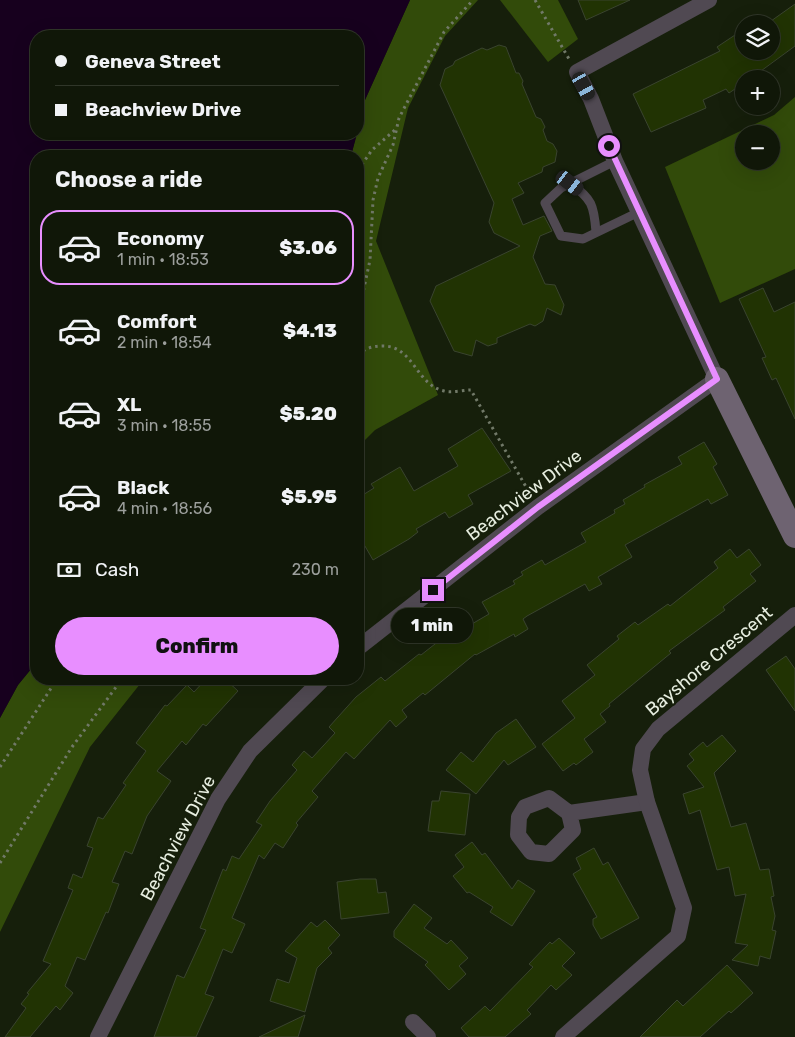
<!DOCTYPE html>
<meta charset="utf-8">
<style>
body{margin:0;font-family:Rubik,sans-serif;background:#1e2416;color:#f1f3f6;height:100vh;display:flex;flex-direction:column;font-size:19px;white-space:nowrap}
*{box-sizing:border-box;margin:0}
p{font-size:16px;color:#9c9f9c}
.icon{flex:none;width:28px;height:28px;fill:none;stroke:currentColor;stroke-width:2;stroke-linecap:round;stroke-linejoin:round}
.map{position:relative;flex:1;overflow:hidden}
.drawer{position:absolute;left:30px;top:150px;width:334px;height:535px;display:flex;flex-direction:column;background:#101708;border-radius:20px;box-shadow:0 5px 20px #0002,0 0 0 1px #303629}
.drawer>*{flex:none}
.hud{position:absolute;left:30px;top:30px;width:334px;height:110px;border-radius:20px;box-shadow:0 5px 20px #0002,0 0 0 1px #303629;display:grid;align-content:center;height:110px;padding:0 25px;background:#101708}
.controls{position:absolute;left:735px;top:15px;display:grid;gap:10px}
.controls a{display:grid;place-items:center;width:45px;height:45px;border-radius:50%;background:#101708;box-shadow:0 5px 20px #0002,0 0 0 1px #303629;font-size:25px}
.end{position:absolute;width:22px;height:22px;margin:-11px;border:6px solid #e88eff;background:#111;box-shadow:0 0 0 2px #111}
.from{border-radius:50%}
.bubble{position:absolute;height:35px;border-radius:18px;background:#101708;box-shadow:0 5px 20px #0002,0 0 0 1px #303629;font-size:16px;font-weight:800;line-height:35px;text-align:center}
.car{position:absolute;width:15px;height:30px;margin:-15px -8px;border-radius:6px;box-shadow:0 0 4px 1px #0007;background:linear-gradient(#222 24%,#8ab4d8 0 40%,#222 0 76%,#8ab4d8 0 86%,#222 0)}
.hud b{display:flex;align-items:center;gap:18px;height:48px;font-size:19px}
.hud b+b{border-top:1px solid #303629}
.hud i{width:12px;height:12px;background:#f1f3f6}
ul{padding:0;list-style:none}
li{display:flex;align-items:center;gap:15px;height:75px;margin:0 10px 8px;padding:0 15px;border:2px solid transparent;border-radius:20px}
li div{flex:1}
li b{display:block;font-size:19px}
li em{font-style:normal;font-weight:800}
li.on{border-color:#e88eff}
li>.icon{width:45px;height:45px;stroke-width:1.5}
h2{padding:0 25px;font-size:22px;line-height:60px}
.pay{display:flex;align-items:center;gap:12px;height:55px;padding:0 25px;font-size:19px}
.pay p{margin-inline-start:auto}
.action{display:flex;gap:10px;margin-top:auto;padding:10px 25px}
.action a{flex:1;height:58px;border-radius:30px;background:#e88eff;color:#111;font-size:20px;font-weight:800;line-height:58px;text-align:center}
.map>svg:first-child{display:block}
.green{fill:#324b0a;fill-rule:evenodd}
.water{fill:#17001e}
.building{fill:#213303;stroke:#3a442f}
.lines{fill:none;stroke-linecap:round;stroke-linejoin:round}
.path{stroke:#717968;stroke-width:3;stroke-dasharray:2.5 4;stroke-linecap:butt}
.lane{stroke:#504952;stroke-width:9}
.street{stroke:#504952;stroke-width:16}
.secondary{stroke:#6e6371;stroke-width:24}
.route{stroke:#e88eff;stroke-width:6}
.labels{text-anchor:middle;stroke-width:4.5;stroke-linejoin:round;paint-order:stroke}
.street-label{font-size:18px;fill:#e7eee0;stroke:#161f0b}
</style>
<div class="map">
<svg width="795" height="1037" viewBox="0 0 795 1037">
<rect width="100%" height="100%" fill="#161f0b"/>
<g class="green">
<path d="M410,0H478L445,36L408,108L376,241L438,395L375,430L358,447V156H351L365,100Z"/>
<path d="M500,0H558L578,39L548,62Z"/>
<path d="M795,97V269L720,303L665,167L774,115ZM744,134H771V161H744Z"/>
<path d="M36,663V679H144L90,747L0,932V718L18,685Z"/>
</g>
<path class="water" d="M0,0H410L365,100L358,130V36H36V134H357L351,156H36V663L18,685L0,718Z"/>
<g class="building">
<path d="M578,0H630L586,20Z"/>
<path d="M795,4V46L750,79H744V83L729,93L726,89L703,100L706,108L651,132L633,94L720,51L717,47L744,29V51H771V21Z"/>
<path d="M499,45L506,47L516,73H519L523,81L522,84L536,117L541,119L545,127L543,130L547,141L553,144L557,151L555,162L543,167L542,172L518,183L524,193L512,199L523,225L544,216L552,231L540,236L533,257L545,284L555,285L564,305L561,315L547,308L543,321L535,326L530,324L497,338V343L488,346L476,340L472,356L454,351L430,301L436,286L520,246L494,233L489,222L494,203L440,85L445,69L453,65L455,61L482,48L487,50Z"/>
<path d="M763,288L774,312L795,302V419L776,378L772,380L762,358L766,357L739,299Z"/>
<path d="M482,428L511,471L468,495L473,504L449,518L445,512L416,529L418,532L409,539L373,560L362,541L358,544V498L374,488L371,484L400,467L414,491L458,466L448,449Z"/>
<path d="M704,442L717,464L713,467L728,495L711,504L708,499L625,545L632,557L598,577L602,584L589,591L585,584L527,616L523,619L528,629L515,637L514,634L476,655L475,654L425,695L423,693L402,710L407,717L396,727L390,720L354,759L346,752L312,791L318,797L296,823L298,825L283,848L275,843L264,859L259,855L232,918L245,924L232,953L223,949L205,994L214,997L196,1037H154L177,975L184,978L206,930L200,928L223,869L226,871L232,856L239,859L262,825L256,822L270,801L297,770L292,765L304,751L312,758L335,733L329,727L356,697L381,677L385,681L419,654L421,655L449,633L447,628L460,620L465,628L489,614L482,602L515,584L513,581L523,575L521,572L542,560L545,565L586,542L581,533L615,513L614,510L625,504L623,500L645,487L644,485L682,464L678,457Z"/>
<path d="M730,549L737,558L749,549L761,565L750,574L756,581L723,607L725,610L669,651L671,653L609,704L610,706L600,714L606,722L584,739L593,752L576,765L574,763L563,771L542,744L575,718L562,701L595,675L587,665L619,639L617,636L635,622L638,625L668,604L670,606L718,568L714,562Z"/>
<path d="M786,656L795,669V711L766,670Z"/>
<path d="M206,679H225L238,691L206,726L203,724L186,745L182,741L157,771L171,781L147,816L132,854L125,851L112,882L119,884L108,913L106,912L85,960L77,957L65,986L73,993L60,1010L56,1006L30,1037H5L26,1008L21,1004L29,994L27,993L51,964L43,961L73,890L68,888L73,874L82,878L93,848L87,846L98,817L103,819L126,785L123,783L146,751L136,743L165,705L167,706L187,685L194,692Z"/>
<path d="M516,719L536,747L508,765L504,760L476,794L446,770L461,752L473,762L496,733Z"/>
<path d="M722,735L736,751L714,773L731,827L746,823L760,870L769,869L774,896L771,897L775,916L772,930L776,931L770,959L760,956L758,966L732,960L748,945L735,943L746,894L735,896L729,867L717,870L700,810L689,814L683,794L704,787L687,766L694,760L689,754L703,742L707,747Z"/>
<path d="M441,791L470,794L465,835L428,831L432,801H439Z"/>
<path d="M472,842L482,855L485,853L512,889L518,880L535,891L512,926L490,912L493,907L469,892L467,893L453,876L464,867L455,855Z"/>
<path d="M594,848L603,865L608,862L639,918L601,939L593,925V919L597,917L573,874L581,869L576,858Z"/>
<path d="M360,879H376L378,893L386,892L389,913L341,919L337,882Z"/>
<path d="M414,904L432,918L424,928L447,944L451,940L468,958L459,966L466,974L449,990L425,965L428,962L394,937V931Z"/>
<path d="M325,920L340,935L328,948L332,953L317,968L305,1012L270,1001L277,979L289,983L297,958L285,951L311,922L317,927Z"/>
<path d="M559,938L575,953L562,966L572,975L556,990L551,985L527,1010L531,1014L505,1037H469L461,1028L485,1006L490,1011L533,967L529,964L550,942L552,944Z"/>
<path d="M727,965L753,993L731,1013L729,1011L700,1037H640L677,1000L683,1006Z"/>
<path d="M305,1015L298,1037H259Z"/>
</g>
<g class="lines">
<g class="path">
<path d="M535,0L569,59"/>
<path d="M358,170L372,150L396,129"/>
<path d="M358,316L370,260L373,200L378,178L393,145L399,118L444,32L473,0"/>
<path d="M358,355C365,348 373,346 383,346C414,346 416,385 444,391C452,393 463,390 471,390L530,494"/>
<path d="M0,767L57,679"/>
<path d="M0,863L72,747L122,679"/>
</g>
<g class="lane">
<path d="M615,161L561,188L545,203L561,236L583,239L639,212"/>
<path d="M570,183C592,199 594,205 596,232"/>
</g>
<g class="street">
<path d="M358,648L538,507L717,379L615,161L591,99L577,72L709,0"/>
<path d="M569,813L573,830L549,854L531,852L518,835L519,817L525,807L549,798L569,813L647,802"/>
<path d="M413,1022L428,1037"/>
<path d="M98,1037L218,799L250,751L323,679"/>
<path d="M563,1037L678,936L684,908L647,802L640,770L643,749L658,729L795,615"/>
</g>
<path class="secondary" d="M717,379L795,536"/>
</g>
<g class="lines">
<path class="route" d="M433,590L538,507L717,379L609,146"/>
</g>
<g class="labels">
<g class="street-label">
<text transform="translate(524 495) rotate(-37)" y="6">Beachview Drive</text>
<text transform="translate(709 661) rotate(-40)" y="6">Bayshore Crescent</text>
<text transform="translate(178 838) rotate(-62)" y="6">Beachview Drive</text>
</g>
</g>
</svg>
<div class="controls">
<a><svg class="icon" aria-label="layers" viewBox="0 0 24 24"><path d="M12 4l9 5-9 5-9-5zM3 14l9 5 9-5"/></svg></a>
<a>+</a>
<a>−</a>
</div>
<i class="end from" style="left:609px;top:146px"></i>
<i class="end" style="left:433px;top:590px"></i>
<div class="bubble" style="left:391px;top:608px;width:82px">1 min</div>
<i class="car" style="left:584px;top:86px;rotate:151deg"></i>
<i class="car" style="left:570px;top:183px;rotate:127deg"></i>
<div class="hud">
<b><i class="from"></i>Geneva Street</b>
<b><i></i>Beachview Drive</b>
</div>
<section class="drawer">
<h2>Choose a ride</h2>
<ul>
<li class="on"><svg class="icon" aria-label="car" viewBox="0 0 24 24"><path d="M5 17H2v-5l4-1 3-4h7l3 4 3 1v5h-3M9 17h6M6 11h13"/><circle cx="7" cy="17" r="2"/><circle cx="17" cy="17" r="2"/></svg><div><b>Economy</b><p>1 min · 18:53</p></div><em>$3.06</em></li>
<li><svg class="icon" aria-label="car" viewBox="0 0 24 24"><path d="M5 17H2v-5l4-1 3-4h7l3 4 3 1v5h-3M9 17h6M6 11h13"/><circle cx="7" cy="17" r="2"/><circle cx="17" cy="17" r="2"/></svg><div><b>Comfort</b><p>2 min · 18:54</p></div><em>$4.13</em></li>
<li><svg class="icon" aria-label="car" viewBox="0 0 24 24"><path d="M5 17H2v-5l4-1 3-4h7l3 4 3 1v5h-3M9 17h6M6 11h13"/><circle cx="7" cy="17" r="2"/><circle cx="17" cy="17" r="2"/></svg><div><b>XL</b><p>3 min · 18:55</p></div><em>$5.20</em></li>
<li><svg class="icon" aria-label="car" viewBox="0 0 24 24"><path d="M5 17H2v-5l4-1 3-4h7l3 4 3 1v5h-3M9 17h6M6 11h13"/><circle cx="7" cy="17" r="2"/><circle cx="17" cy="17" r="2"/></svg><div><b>Black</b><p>4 min · 18:56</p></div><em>$5.95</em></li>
</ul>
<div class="pay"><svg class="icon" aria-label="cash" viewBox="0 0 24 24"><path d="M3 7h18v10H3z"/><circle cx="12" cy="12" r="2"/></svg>Cash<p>230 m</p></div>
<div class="action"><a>Confirm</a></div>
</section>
</div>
